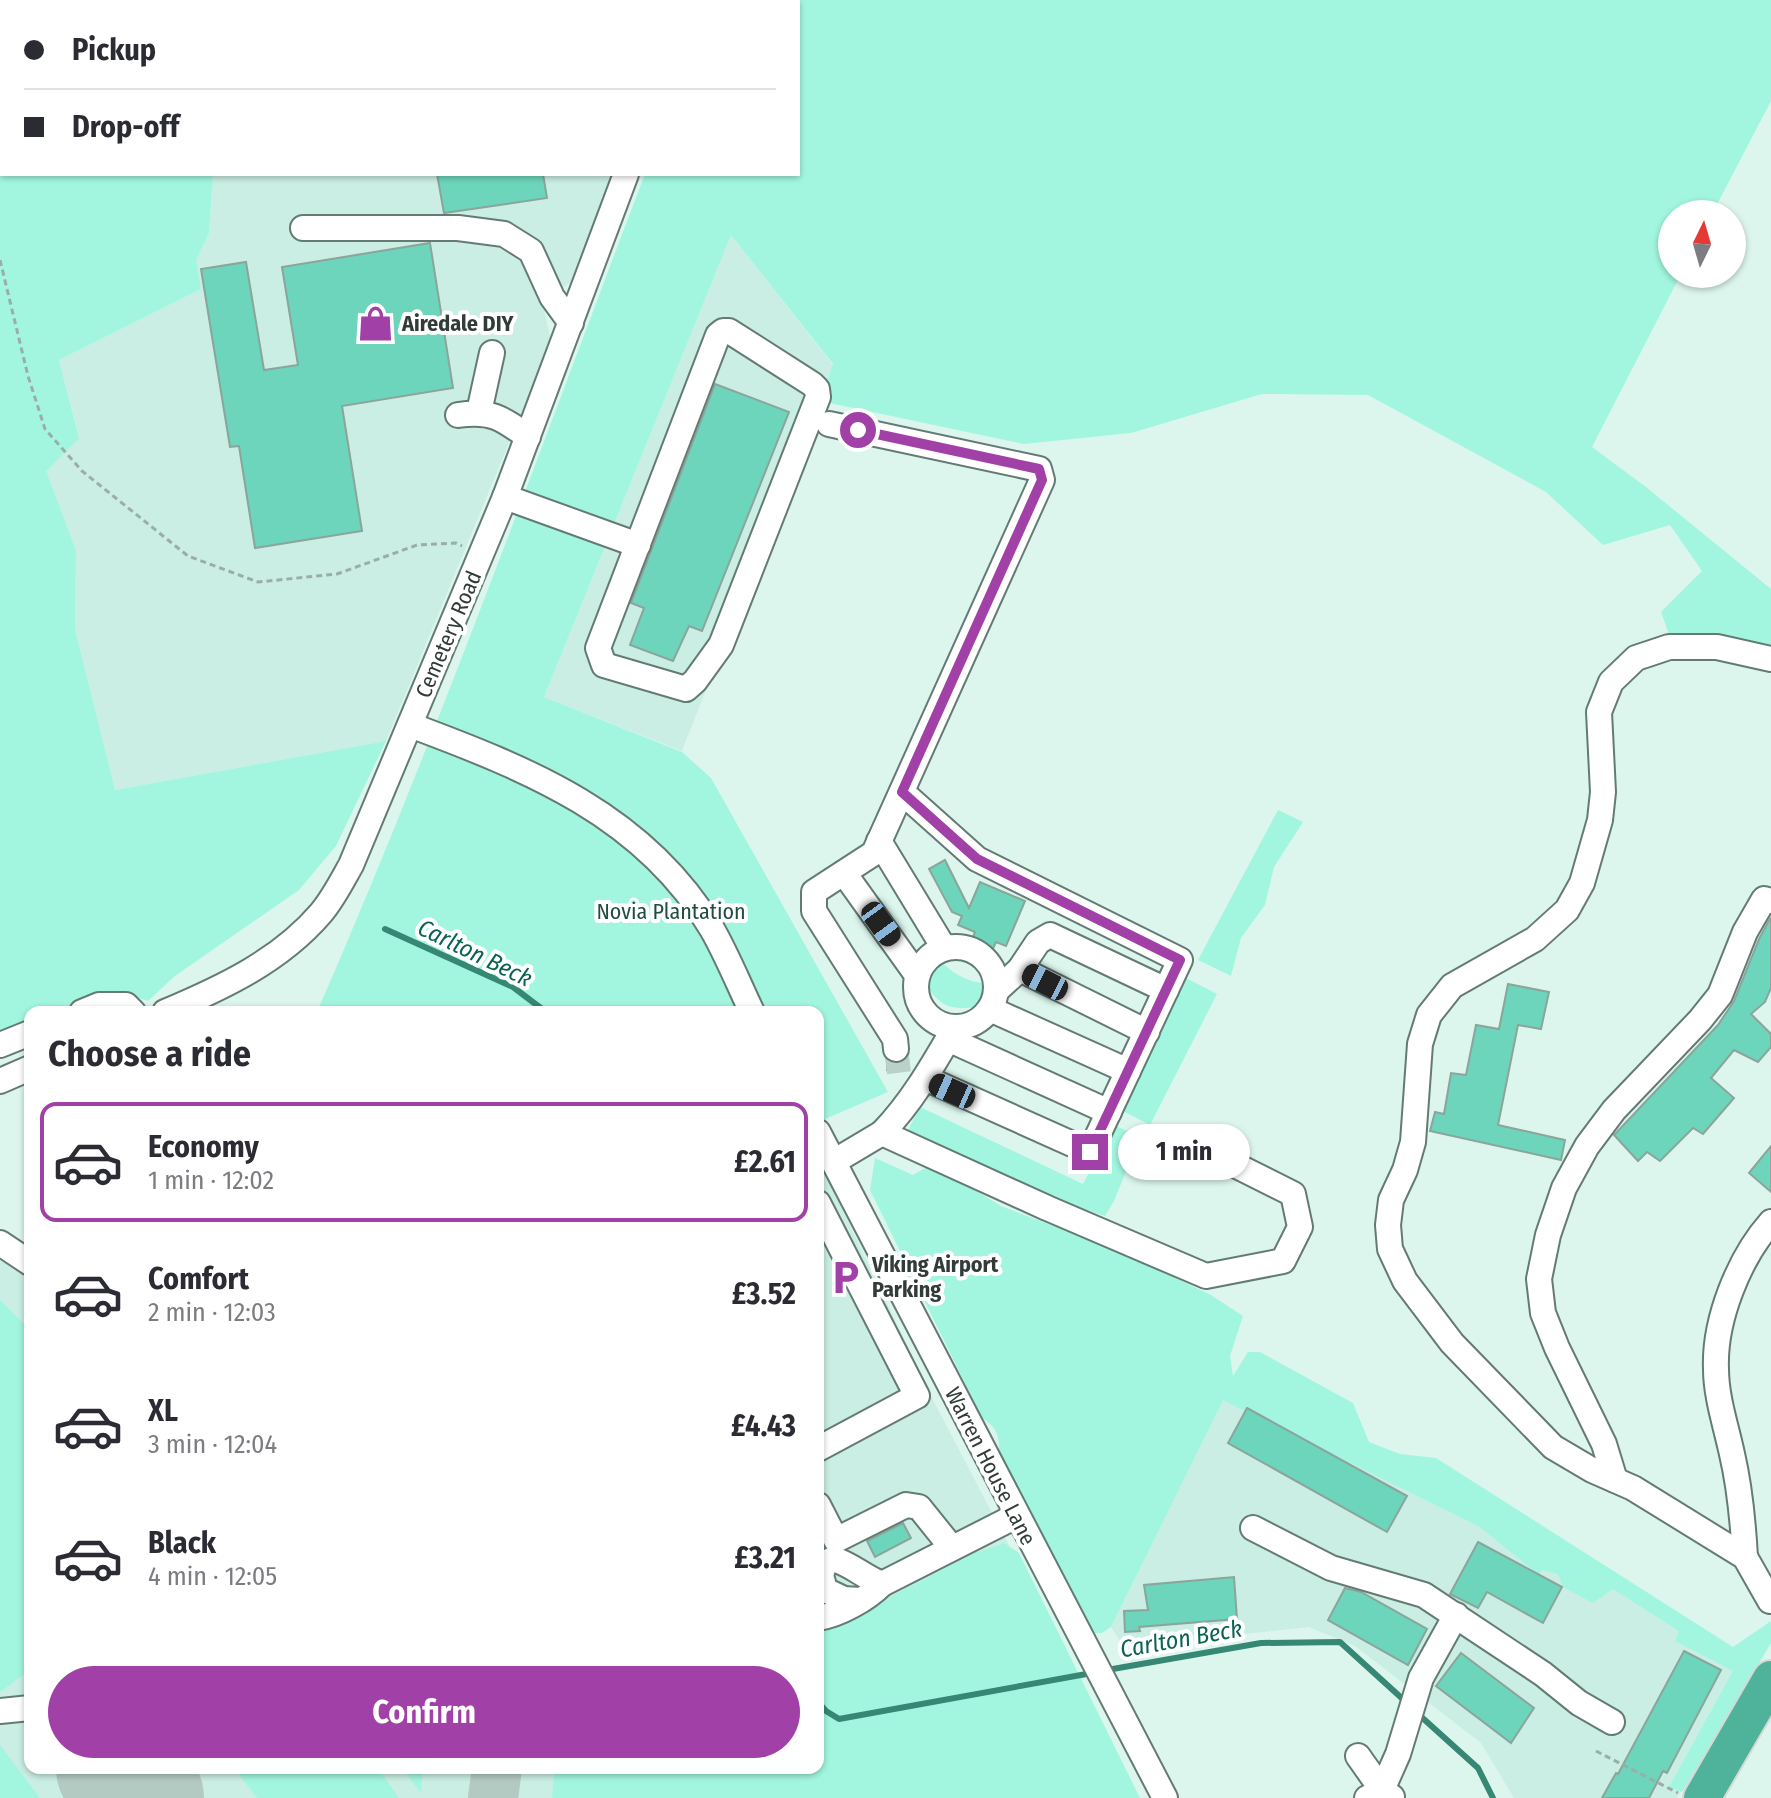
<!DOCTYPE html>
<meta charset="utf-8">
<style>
body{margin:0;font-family:"Fira Sans Condensed",sans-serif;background:#f2f2f3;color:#2b2b33;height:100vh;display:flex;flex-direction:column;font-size:30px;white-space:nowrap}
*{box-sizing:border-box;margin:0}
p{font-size:26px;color:#7c7c81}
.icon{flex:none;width:44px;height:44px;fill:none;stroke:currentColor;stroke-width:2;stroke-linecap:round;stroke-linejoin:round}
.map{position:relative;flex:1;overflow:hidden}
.drawer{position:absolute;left:24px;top:1006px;width:800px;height:768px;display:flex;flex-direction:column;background:#fff;border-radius:16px;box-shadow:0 2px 6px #0004}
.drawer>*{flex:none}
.top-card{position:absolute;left:0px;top:0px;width:800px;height:176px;box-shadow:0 2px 6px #0004;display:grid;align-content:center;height:176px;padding:0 24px;background:#fff}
.needle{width:52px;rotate:5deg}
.fabs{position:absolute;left:1658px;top:200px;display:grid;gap:16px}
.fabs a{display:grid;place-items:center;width:88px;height:88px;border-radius:50%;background:#fff;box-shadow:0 2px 6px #0004;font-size:40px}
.end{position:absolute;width:36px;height:36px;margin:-18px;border:10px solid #a140a7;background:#fff;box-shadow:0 0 0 4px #fff}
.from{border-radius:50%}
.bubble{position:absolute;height:56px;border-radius:28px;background:#fff;box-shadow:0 2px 6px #0004;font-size:26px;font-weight:700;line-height:56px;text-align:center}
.car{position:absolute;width:24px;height:48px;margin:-24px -12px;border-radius:10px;box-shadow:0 0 6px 2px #0007;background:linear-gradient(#222 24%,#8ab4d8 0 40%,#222 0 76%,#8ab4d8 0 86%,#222 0)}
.top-card b{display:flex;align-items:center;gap:28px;height:76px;font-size:30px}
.top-card b+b{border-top:2px solid #e1e1e2}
.top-card i{width:20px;height:20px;background:#2b2b33}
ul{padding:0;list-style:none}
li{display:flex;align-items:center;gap:24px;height:120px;margin:0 16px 12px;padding:0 8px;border:4px solid transparent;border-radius:16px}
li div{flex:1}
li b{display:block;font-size:30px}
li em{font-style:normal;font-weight:700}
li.on{border-color:#a140a7}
li>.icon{width:72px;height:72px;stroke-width:1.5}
h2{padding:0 24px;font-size:36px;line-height:96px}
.cta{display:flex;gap:16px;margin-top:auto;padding:16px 24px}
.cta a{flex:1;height:92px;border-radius:48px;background:#a140a7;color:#fff;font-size:32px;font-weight:700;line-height:92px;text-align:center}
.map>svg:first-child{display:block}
.built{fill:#caeee3}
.green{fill:#a2f6df}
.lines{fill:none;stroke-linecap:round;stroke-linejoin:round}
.stream{stroke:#378775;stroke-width:6}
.taxiway{stroke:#b3cac2;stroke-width:50}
.runway{stroke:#b3cac2;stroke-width:126}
.building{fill:#6cd5bb;stroke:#8ba49c;stroke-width:2}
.minor-tunnel{stroke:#bad1ca;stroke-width:24;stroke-dasharray:24 12;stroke-linecap:butt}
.minor-casing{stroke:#647b74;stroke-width:28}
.highway-casing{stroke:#d6d8d7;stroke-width:40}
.path{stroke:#9aaea8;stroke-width:3;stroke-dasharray:6 4;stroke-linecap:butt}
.minor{stroke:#fff;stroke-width:24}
.highway{stroke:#4fb39b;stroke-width:36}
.route{stroke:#a140a7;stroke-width:10}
.labels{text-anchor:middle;stroke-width:8;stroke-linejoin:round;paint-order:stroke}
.poi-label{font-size:22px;font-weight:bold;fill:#313b38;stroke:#fff;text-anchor:start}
.street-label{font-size:22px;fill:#313b38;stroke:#fff}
.park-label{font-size:22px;fill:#1f4d42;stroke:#fff}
.water-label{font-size:24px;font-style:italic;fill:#0a6352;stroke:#fff}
</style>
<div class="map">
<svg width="1771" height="1798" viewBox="0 0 1771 1798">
<rect width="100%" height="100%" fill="#dcf6ee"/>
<g class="built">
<path d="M226,0H681L226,2Z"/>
<path d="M213,174H616L575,279L542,302L551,341L386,741L115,790L75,629L76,551L45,471L79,437L59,360L201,289L195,260L209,233Z"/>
<path d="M731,235L833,365L682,751L544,697Z"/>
<path d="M818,1158L931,1396L1016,1559L1045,1637L1140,1798H0V1236L30,1256V1768H818Z"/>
<path d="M1233,1377L1759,1663L1677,1798H1514L1481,1743L1355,1646L1309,1627L1124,1647L1111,1627Z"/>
</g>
<g class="green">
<path d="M0,0H226L2,2V174H213L209,233L196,260L201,289L59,360L79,438L46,471L76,551L75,629L115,790L386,741L336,846L299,890L175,976L148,1001L119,991L65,1012H30V1026L0,1038Z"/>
<path d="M713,0H1771V101L1712,214H1672V274H1681L1592,447L1646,487L1771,589V649L1729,637L1671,640L1661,612L1702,571L1670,525L1603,545L1546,492L1368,395L1262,394L1131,433L1024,444L820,401L833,364L731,235L544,697L682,752L711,778L888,1092L818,1122V1012H317C437,737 538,454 645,174H798V2H712Z"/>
<path d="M1278,810L1303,822L1274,867L1265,905L1241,938L1231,976L1198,960Z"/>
<path d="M937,957C949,971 967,983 986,983L978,1007C953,1010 942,1008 927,987L931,961Z"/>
<path d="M1186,978L1217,994L1150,1125L1119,1109Z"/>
<path d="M920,1107L1083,1184L1114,1125L1140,1137L1114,1201L1105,1216L1034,1192L905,1136Z"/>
<path d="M875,1158L913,1175L932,1164L1001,1206L1107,1246L1211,1295L1243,1316L1230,1356L1233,1376L1248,1352H1260L1353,1403L1369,1442L1400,1454L1436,1458L1733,1647L1771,1621V1643L1682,1792L1669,1787L1733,1671L1675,1641L1679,1631L1613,1589L1593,1603L1563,1587L1558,1574L1542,1570L1539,1575L1480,1527L1223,1400L1111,1627L1102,1633H1092L999,1459C1000,1440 999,1428 982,1418L870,1190Z"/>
<path d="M0,1300L30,1330V1670L0,1692Z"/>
<path d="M1004,1543L1019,1553L1140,1798H552L555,1768H818V1630L820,1633L975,1553Z"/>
<path d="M0,1745L40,1798H0Z"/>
<path d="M234,1768H378L399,1798H257Z"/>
<path d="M402,1768H423L421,1793Z"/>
</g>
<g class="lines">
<g class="stream">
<path d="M385,929L513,987L546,1012"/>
<path d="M1107,1670L1261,1643L1340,1642L1406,1702"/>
<path d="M818,1702L826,1711L839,1719L1092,1673"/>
<path d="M1417,1713L1478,1768L1493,1798"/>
</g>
<g class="taxiway">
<path d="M151,1768L157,1798"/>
<path d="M493,1798L497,1768"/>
</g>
<path class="runway" d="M119,1768L141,1798"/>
</g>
<g class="building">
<path d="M437,174H543L547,198L444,213Z"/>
<path d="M430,243L453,388L342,406L362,531L255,548L239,446L230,447L201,269L246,262L264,370L298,365L282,267Z"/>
<path d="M715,384L789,412L702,631L689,626L673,661L630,645L644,608L631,603Z"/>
<path d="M945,860L969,908L980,882L1025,901L1006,946L996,942L991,953L970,944L975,932L958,925L962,916L952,912L929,869Z"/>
<path d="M1771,917V988L1765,1002L1751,1014L1771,1034V1047L1758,1062L1734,1050L1711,1078L1734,1098L1703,1134L1693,1128L1660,1161L1647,1152L1638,1161L1614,1135L1718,1025L1734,1001L1759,939Z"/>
<path d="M1508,984L1549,992L1541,1029L1518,1025L1498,1125L1565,1140L1561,1160L1430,1131L1435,1112L1444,1114L1451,1073L1466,1075L1476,1025L1499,1029Z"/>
<path d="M887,1061L897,1064L904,1062V1071L887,1070Z"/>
<path d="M1771,1146V1192L1749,1173Z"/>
<path d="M1247,1408L1407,1496L1387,1532L1228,1443Z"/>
<path d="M903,1523L911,1538L875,1557L867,1541Z"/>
<path d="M1478,1542L1562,1587L1543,1623L1487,1592L1478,1608L1450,1594Z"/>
<path d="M1234,1577L1237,1619L1139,1627L1140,1631L1125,1632L1124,1611L1148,1610L1144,1585Z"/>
<path d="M1345,1588L1361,1592L1427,1629L1408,1665L1328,1620Z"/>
<path d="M1684,1651L1721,1670L1667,1773L1663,1771L1649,1798H1602L1616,1773L1618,1774Z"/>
<path d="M1461,1653L1534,1708L1511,1743L1436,1686Z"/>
</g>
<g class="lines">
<path class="minor-tunnel" d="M896,1049L900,1081"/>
<defs>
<g id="minor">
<path d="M626,2V0"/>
<path d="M692,2L693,0"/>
<path d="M303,228H458L504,234L531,251L552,297L571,323"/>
<path d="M723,331H729L812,384L817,389L818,397L721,645L695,681L686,689L604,665L598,648L718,335Z"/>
<path d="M479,412L492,353"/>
<path d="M458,415C491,410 502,418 528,437"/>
<path d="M829,424L1039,469L1042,480L874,853L814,892V911L895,1039L896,1049"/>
<path d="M505,497L638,545"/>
<path d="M410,725C528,769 644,815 712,929C727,955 739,985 752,1012"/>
<path d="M902,792L977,859L1180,960L1090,1152L925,1078"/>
<path d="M879,841L944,948"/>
<path d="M844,873L917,975"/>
<circle cx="956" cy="987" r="40"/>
<path d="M1020,969L1147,1032"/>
<path d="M997,990L1020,969L1038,942L1050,935L1166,990"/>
<path d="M990,1009L1128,1071"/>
<path d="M82,1012L99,1005H126L133,1012"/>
<path d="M165,1012C222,988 280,961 321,913C333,899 342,881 351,865L505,497L626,174"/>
<path d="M948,1039L1109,1112"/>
<path d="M0,1045L30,1033"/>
<path d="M0,1081L30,1068"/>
<path d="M818,1132L1165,1798"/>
<path d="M882,1133C912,1102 933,1065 955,1027"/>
<path d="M835,1161L882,1133L1047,1208L1206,1276L1283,1261L1300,1227L1293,1194L1183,1139"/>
<path d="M818,1203L917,1396L818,1449"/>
<path d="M0,1243L30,1263"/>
<path d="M1615,1480L1604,1444L1557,1348L1543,1313L1539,1279L1548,1235L1564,1188L1587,1146L1614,1110L1700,1020L1720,995L1745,932L1764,899L1771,901"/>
<path d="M818,1505L836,1540L906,1505L919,1507L952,1548"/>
<path d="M1253,1528L1331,1568L1424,1595L1543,1674L1579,1703L1612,1722"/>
<path d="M1745,1557C1743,1522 1740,1488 1732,1454C1726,1426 1716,1397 1716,1369C1714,1320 1739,1258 1771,1222"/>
<path d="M860,1600L844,1599L825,1590L821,1575L825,1563L833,1559C851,1564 864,1577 882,1584"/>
<path d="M1770,1601L1745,1557L1633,1488L1592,1470L1553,1447L1452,1343L1405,1281L1390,1249L1388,1225L1391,1200L1405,1170L1413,1142L1420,1044L1429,1015L1452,986L1535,939L1567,910L1582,883L1600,820L1603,792L1599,712L1611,682L1636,658L1669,647H1717L1771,659"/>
<path d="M818,1618C839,1615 867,1599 882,1584L1016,1516"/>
<path d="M0,1711L30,1708"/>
<path d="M1358,1756L1382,1790L1392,1797"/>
<path d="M1367,1798L1382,1790L1398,1754L1421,1678L1456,1615"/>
</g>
<path id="highway" d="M1702,1798L1771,1679"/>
</defs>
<use href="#minor" class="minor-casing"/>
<use href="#highway" class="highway-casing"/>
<g class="path">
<path d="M0,260L28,376L45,429L82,471L188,556L258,582L337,574L417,545L456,543L462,546"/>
<path d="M1596,1751L1678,1793"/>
</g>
<use href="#minor" class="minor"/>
<use href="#highway" class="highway"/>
</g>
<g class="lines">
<path class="route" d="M858,430L1039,469L1042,480L902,792L977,859L1180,960L1090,1152"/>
</g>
<defs>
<symbol id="shop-bare" viewBox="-9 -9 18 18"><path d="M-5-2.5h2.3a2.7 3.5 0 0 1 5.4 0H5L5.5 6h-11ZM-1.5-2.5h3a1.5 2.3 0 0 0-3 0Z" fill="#a140a7" stroke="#fff" stroke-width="2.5" paint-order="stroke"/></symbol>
<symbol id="parking-bare" viewBox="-9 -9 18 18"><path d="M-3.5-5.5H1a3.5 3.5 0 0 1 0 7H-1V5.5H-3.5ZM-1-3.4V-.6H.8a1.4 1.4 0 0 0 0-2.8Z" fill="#a140a7" stroke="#fff" stroke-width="2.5" paint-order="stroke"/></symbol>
</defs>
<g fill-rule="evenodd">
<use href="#shop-bare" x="350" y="298" width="51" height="51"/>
<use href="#parking-bare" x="820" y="1252" width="51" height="51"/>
</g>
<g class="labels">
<g class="poi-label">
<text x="402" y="331">Airedale DIY</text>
<text x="872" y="1272">Viking Airport<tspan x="872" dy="25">Parking</tspan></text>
</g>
<g class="street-label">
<text transform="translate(448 634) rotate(-67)" y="8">Cemetery Road</text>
<text transform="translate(991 1466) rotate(63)" y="8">Warren House Lane</text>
</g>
<g class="park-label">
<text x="671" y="919">Novia Plantation</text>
</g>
<g class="water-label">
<text transform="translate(475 953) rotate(26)" y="8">Carlton Beck</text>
<text transform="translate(1181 1639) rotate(-10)" y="8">Carlton Beck</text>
</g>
</g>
</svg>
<div class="fabs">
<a><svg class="needle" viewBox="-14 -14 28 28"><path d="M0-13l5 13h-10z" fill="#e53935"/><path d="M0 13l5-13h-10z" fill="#7c7c81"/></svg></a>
</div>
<i class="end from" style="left:858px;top:430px"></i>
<i class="end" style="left:1090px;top:1152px"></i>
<div class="bubble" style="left:1118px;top:1124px;width:132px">1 min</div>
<i class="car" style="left:881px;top:924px;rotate:144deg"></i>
<i class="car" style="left:1045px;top:982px;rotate:297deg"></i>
<i class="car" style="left:952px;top:1091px;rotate:294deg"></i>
<div class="top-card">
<b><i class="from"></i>Pickup</b>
<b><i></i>Drop-off</b>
</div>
<section class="drawer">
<h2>Choose a ride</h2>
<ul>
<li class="on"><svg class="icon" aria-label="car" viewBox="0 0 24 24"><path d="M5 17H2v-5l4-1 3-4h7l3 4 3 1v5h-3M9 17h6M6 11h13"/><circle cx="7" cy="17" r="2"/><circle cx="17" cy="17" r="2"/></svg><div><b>Economy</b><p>1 min · 12:02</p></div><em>£2.61</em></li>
<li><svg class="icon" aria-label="car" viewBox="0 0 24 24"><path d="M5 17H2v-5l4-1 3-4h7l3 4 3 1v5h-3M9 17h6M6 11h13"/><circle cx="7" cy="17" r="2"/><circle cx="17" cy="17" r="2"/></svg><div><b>Comfort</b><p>2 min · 12:03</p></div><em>£3.52</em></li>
<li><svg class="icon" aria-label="car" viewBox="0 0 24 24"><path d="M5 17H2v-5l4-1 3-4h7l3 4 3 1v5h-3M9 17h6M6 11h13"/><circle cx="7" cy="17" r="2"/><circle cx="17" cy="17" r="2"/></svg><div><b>XL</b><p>3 min · 12:04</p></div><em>£4.43</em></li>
<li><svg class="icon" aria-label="car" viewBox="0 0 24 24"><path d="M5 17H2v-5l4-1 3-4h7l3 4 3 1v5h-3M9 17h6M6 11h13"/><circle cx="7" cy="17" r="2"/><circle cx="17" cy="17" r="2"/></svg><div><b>Black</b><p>4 min · 12:05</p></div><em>£3.21</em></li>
</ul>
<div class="cta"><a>Confirm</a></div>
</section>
</div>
